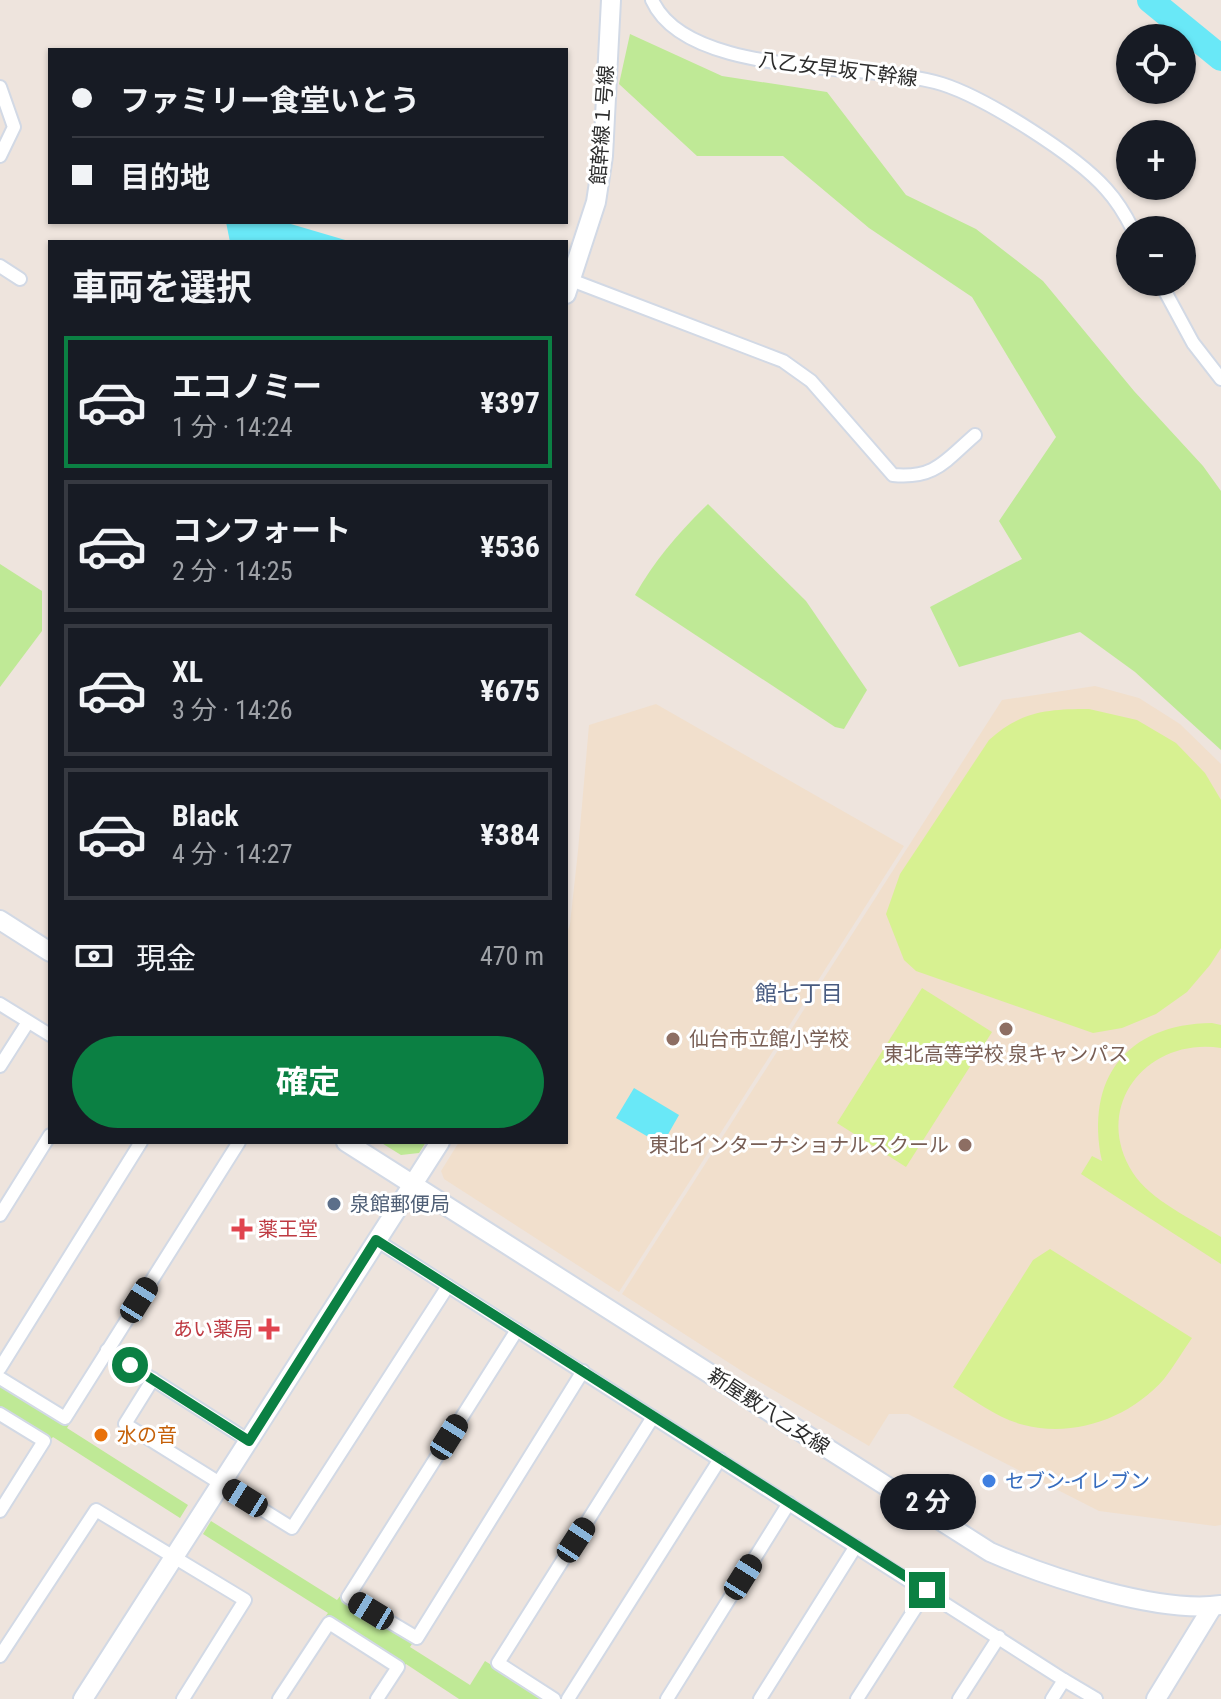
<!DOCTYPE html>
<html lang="ja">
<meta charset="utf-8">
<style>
body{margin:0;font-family:"Roboto Condensed","Noto Sans JP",sans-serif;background:#242831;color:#f1f3f6;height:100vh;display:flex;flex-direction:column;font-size:30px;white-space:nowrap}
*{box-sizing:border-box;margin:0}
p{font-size:26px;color:#9ea1a6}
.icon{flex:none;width:44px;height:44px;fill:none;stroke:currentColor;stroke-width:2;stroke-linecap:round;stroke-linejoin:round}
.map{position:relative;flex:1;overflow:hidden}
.drawer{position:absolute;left:48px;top:240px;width:520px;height:904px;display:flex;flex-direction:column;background:#171b24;border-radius:0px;box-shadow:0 2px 6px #0004}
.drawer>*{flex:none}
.banner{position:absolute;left:48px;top:48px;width:520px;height:176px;border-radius:0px;box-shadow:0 2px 6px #0004;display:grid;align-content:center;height:176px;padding:0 24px;background:#171b24}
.tools{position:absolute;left:1116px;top:24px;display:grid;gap:16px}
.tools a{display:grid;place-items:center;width:80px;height:80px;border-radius:50%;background:#171b24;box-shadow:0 2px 6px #0004;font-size:40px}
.end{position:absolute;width:36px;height:36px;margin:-18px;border:10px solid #0b8043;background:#fff;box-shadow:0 0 0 4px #fff}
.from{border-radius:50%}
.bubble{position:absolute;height:56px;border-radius:28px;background:#171b24;box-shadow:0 2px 6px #0004;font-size:26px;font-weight:700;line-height:56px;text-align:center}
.car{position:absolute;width:24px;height:48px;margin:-24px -12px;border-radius:10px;box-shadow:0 0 6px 2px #0007;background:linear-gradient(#222 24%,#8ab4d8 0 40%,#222 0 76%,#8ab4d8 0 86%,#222 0)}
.banner b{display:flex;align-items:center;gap:28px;height:76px;font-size:30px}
.banner b+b{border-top:2px solid #363941}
.banner i{width:20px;height:20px;background:#f1f3f6}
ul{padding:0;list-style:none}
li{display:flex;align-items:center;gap:24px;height:132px;margin:0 16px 12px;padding:0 8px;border:4px solid #363941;border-radius:0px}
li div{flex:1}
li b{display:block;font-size:30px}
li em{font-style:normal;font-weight:700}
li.current{border-color:#0b8043}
li>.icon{width:72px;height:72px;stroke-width:1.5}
h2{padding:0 24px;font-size:36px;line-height:96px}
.pay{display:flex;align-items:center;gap:20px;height:88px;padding:0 24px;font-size:30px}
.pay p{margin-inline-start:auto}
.primary-button{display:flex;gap:16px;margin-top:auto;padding:16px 24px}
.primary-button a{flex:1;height:92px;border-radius:48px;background:#0b8043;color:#fff;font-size:32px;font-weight:700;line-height:92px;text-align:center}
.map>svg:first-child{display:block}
.education{fill:#f1dfcc}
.green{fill:#bfe996}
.pitch{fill:#d7f191}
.water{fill:#69e8f7}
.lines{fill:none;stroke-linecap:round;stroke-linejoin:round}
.river{stroke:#69e8f7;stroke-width:26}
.street-casing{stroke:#d2d9e5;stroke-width:16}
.secondary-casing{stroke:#d2d9e5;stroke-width:22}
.street{stroke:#fff;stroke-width:12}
.secondary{stroke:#fff;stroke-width:18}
.route{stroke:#0b8043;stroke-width:10}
.education-dot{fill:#8d6e63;stroke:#fff;stroke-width:3}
.service-dot{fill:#5c6f8a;stroke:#fff;stroke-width:3}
.health-dot{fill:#e0444e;stroke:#fff;stroke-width:3}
.food-dot{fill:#e8710a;stroke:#fff;stroke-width:3}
.shop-dot{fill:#3f7fe0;stroke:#fff;stroke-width:3}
.labels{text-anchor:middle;stroke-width:6;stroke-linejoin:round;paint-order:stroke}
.street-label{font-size:20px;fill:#2c2c2c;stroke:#fff}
.education-label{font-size:20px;fill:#785e54;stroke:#fff;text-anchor:start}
.service-label{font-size:20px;fill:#4e5e75;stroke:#fff;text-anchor:start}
.health-label{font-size:20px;fill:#be3a42;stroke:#fff;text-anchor:start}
.food-label{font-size:20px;fill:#c56008;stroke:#fff;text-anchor:start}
.shop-label{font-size:20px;fill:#366cbe;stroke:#fff;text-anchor:start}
.neighbourhood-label{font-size:22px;fill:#485b80;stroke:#fff}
</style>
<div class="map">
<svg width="1221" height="1699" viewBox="0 0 1221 1699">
<rect width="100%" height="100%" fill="#eee4dd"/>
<g class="education">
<path d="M1095,686L1139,698L1180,724L1221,764V1525L1215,1526L1099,1511L908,1414H889L869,1446L748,1375L622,1294L1002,700Z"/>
<path d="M656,704L904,846L619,1292L444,1179L441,1171L459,1142H566V936L570,924L578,851L589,725Z"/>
</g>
<g class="green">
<path d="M630,34L722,76L827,92L906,195L976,229L1043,281L1134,391L1203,466L1221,491V750L1135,672L1080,632L959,667L930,607L1022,559L999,521L1056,437L972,297L869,228L783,156H697L619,84Z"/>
<path d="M708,504L806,601L867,690L844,729L835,727L635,595C655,560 679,532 708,504Z"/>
<path d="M0,564L42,591V631L0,687Z"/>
<path d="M380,1142H426L419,1153L401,1155Z"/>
<path d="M0,1379L70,1423L67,1428L188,1505L180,1518L53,1437L49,1441L0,1410Z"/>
<path d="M211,1521L337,1600L341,1595L414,1641L410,1647L470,1685L485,1661L546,1699H459L406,1664L403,1667L325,1617L328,1613L203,1534Z"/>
</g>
<g class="pitch">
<path d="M1089,709L1137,720L1176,743L1205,773L1221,800V948L1210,965L1187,992L1156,1014L1122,1028L1093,1033L916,971L904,960L886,914L900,874L989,740C1021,711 1048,709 1089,709Z"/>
<path d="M922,988L992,1032L906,1167L837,1123Z"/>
<path d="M1212,1023L1221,1025V1048C1147,1037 1091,1106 1133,1173C1150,1200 1194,1220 1221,1237V1264L1081,1174L1092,1156L1102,1161C1085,1079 1126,1024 1212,1023Z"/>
<path d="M1050,1249L1192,1338C1183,1351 1174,1366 1164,1379C1130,1418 1074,1438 1024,1425C999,1419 975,1401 953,1387L1033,1260Z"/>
</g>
<g class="water">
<path d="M226,222H284L352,242H230Z"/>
<path d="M634,1088L679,1115L662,1145L616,1118Z"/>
</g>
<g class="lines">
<path class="river" d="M1150,0L1221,58"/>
<defs>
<g id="street">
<path d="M652,0C688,80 870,61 942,84C986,98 1076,155 1106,189C1117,201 1126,216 1133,230"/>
<path d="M0,87L14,127L0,156"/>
<path d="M0,266L20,279"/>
<path d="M571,280L783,361L811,381L893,475C935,479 945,461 975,435"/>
<path d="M1160,282L1193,343L1221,379"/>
<path d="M0,1004L50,1035"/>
<path d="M0,1066L28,1022"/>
<path d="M0,1215L50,1135"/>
<path d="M376,1240L1064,1680L1052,1699"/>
<path d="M517,1330L348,1597L417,1638L583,1371"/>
<path d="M107,1350L249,1441"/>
<path d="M0,1368L141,1142"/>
<path d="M0,1378L65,1418L239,1142"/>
<path d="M153,1379L125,1424L292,1528L448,1286"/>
<path d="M0,1414L44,1441L0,1511"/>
<path d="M0,1656L96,1510L245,1600L183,1699"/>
<path d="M1064,1680L1096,1699"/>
<path d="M279,1699L329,1623L398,1667L377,1699"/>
<path d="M554,1699L498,1663L653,1417"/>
<path d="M568,1699L720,1459"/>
<path d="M667,1699L789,1503"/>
<path d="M760,1699L856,1546"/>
<path d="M857,1699L927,1590"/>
<path d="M959,1699L999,1637"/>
</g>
<g id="secondary">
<path d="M566,294L596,202L603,156L611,0"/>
<path d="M0,920L50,952"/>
<path d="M346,1142L990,1552C1047,1577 1159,1614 1221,1605"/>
<path d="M83,1699L440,1142"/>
<path d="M1156,1699L1213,1606"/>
</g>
</defs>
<use href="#street" class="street-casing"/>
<use href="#secondary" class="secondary-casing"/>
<use href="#street" class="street"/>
<use href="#secondary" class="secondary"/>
</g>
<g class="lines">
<path class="route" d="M130,1365L249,1441L376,1240L927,1590"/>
</g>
<g class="education-dot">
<circle cx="1006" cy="1029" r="8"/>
<circle cx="673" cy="1039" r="8"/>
<circle cx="965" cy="1145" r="8"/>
</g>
<circle class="service-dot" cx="334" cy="1204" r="8"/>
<g class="health-dot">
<path d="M238 1217h8v8h8v8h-8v8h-8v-8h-8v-8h8z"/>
<path d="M265 1317h8v8h8v8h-8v8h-8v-8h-8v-8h8z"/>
</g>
<circle class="food-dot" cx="101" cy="1435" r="8"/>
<circle class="shop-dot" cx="989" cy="1481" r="8"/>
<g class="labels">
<g class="street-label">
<text transform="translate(838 69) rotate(7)" y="7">八乙女早坂下幹線</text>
<text transform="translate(602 125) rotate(-86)" y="7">館幹線１号線</text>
<text transform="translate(769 1411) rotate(33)" y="7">新屋敷八乙女線</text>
</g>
<g class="education-label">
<text x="689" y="1046">仙台市立館小学校</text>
<text x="1006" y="1061" text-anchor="middle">東北高等学校 泉キャンパス</text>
<text x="949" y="1152" text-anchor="end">東北インターナショナルスクール</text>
</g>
<g class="service-label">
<text x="350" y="1211">泉館郵便局</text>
</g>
<g class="health-label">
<text x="258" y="1236">薬王堂</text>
<text x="253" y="1336" text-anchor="end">あい薬局</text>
</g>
<g class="food-label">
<text x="117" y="1442">水の音</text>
</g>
<g class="shop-label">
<text x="1005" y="1488">セブン-イレブン</text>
</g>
<g class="neighbourhood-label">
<text x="799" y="1001">館七丁目</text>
</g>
</g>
</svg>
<div class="tools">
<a><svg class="icon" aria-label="locate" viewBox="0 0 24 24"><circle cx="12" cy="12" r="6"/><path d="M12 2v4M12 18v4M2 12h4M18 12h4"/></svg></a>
<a>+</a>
<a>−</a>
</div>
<i class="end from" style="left:130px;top:1365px"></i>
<i class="end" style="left:927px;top:1590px"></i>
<div class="bubble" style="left:880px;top:1474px;width:96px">2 分</div>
<i class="car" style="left:139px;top:1300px;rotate:32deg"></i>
<i class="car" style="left:449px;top:1437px;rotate:32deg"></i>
<i class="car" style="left:245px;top:1498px;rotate:302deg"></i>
<i class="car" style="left:576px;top:1540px;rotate:33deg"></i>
<i class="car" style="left:743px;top:1577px;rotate:32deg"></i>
<i class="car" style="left:371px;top:1611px;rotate:301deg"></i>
<div class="banner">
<b><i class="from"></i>ファミリー食堂いとう</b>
<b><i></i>目的地</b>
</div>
<section class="drawer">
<h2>車両を選択</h2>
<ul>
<li class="current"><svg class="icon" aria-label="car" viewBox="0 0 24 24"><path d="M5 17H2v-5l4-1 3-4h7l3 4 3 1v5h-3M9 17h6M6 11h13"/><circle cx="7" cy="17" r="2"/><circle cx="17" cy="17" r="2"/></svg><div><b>エコノミー</b><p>1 分 · 14:24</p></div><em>¥397</em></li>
<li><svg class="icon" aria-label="car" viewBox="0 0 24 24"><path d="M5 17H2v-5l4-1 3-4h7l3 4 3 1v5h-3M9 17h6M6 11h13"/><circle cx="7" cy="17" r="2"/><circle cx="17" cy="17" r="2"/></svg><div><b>コンフォート</b><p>2 分 · 14:25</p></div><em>¥536</em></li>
<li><svg class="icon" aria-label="car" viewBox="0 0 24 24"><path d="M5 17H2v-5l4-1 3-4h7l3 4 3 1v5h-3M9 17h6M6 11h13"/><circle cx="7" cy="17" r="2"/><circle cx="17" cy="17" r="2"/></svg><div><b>XL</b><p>3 分 · 14:26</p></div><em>¥675</em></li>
<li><svg class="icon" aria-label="car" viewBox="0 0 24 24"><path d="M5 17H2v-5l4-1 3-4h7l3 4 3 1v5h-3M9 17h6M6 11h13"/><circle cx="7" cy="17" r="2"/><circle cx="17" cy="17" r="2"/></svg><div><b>Black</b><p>4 分 · 14:27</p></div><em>¥384</em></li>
</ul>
<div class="pay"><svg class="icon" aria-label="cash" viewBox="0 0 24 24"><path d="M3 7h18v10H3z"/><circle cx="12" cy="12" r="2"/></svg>現金<p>470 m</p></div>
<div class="primary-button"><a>確定</a></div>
</section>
</div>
